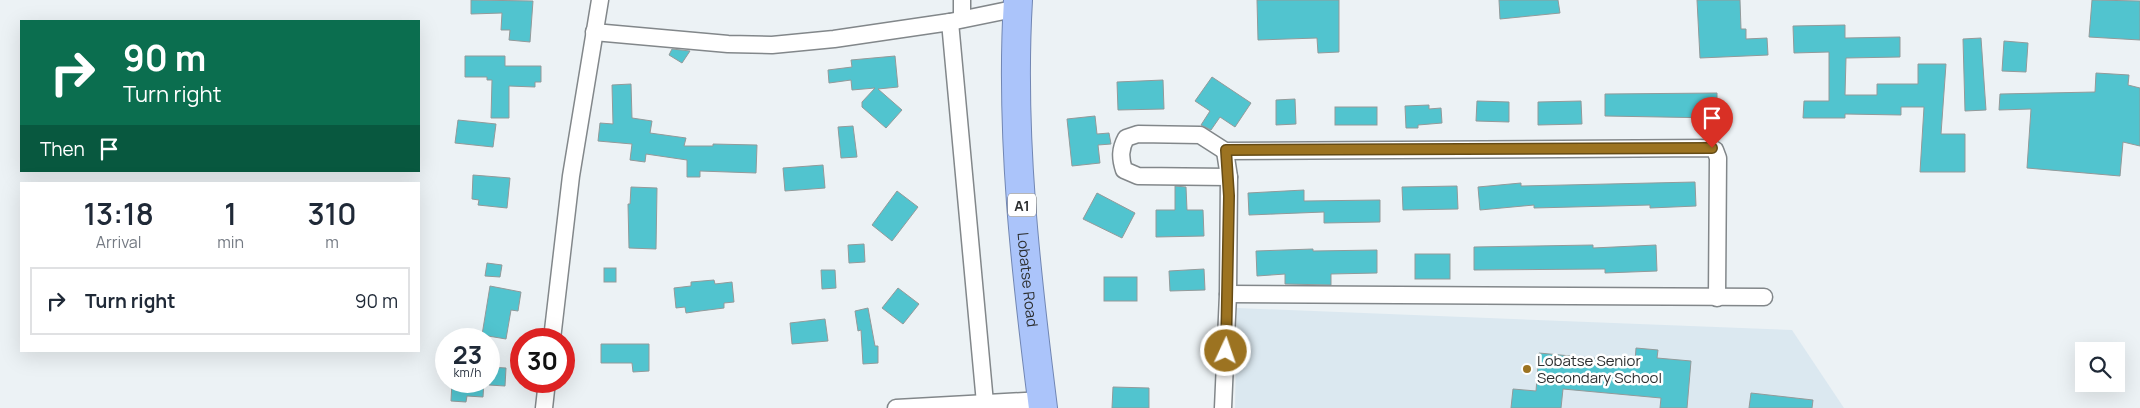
<!DOCTYPE html>
<style>
body{margin:0;font-family:Manrope,sans-serif;background:#f2f2f3;color:#1f2937;height:100vh;display:flex;flex-direction:column;font-size:19px;white-space:nowrap}
*{box-sizing:border-box;margin:0}
p{font-size:16px;color:#747a83}
.icon{flex:none;width:28px;height:28px;fill:none;stroke:currentColor;stroke-width:2;stroke-linecap:round;stroke-linejoin:round}
.map{position:relative;flex:1;overflow:hidden}
.drawer{position:absolute;left:20px;top:182px;width:400px;height:170px;display:flex;flex-direction:column;background:#fff;border-radius:0px;box-shadow:0 5px 20px #0002}
.drawer>*{flex:none}
.banner{position:absolute;left:20px;top:20px;width:400px;height:152px;border-radius:0px;box-shadow:0 5px 20px #0002;background:#0b6e4f;color:#fff;overflow:hidden}
.fabs{position:absolute;left:2075px;top:342px;display:grid;gap:10px}
.fabs a{display:grid;place-items:center;width:50px;height:50px;border-radius:0px;background:#fff;box-shadow:0 5px 20px #0002;font-size:25px}
.speed{position:absolute;left:435px;top:328px;display:flex;gap:10px;font-size:25px;font-weight:700;text-align:center}
.speed>*{display:grid;place-content:center;width:65px;height:65px;border-radius:50%;background:#fff;box-shadow:0 5px 20px #0002;line-height:1}
.speed small{font-size:12px;font-weight:400}
.speed .limit{border:8px solid #d22;background:#fff;color:#111}
.pin{position:absolute;display:grid;place-items:center;width:42px;height:42px;color:#fff;margin:-51px -21px;border-radius:50% 50% 50% 0;rotate:-45deg;box-shadow:0 0 5px #0007}
.pin .icon{rotate:45deg}
.me{position:absolute;width:55px;margin:-28px;rotate:3deg;stroke-linejoin:round;filter:drop-shadow(0 0 4px #0008)}
.turn{display:flex;align-items:center;gap:18px;height:105px;padding:0 20px;font-size:22px}
.turn .icon{width:65px;height:65px;stroke-width:2.5}
.turn b{display:block;font-size:35px;line-height:42px}
.then{display:flex;align-items:center;height:48px;padding:0 20px;background:#0003;gap:10px;font-size:19px}
.eta{display:flex;justify-content:space-evenly;align-items:center;height:85px;text-align:center}
.eta b{font-size:30px;font-weight:600;line-height:35px}
ul{padding:0;list-style:none}
li{display:flex;align-items:center;gap:15px;height:68px;margin:0 10px 8px;padding:0 10px;border:2px solid #e0e1e3;border-radius:0px}
li div{flex:1}
li b{display:block;font-size:19px}
li em{font-style:normal}
.map>svg:first-child{display:block}
</style>
<div class="map">
<svg width="2140" height="408" viewBox="0 0 2140 408">
<rect width="100%" height="100%" fill="#ecf2f5"/>
<path fill="#dbe8f0" d="M1237 308 1792 330 1844 408H1235Z"/>
<g fill="#51c4cf" stroke="#939a9a">
<path d="M471 0 533 1 530 42 509 40 510 30H501L502 13 471 14Z"/>
<path d="M1257 0H1339V52L1318 53 1317 38 1258 40Z"/>
<path d="M1499 0H1558L1560 13 1500 19Z"/>
<path d="M1697 0H1740L1741 29H1746V39L1767 38 1768 55 1700 58Z"/>
<path d="M2092 0 2140 1V40L2089 37Z"/>
<path d="M1845 25V38L1900 37V57L1846 58 1845 95H1877V84H1918V64H1946L1941 134H1965V172H1920L1924 107H1901V115L1845 114V118H1803L1804 101H1829V52L1794 53 1793 26Z"/>
<path d="M1981 38 1986 110 1965 111 1963 39Z"/>
<path d="M2004 41 2028 43 2026 72 2002 71Z"/>
<path d="M672 49 690 51 682 63 669 55Z"/>
<path d="M465 56H505V66H541V82H535V87L509 86V118H491L492 80H487V77H465Z"/>
<path d="M895 56 898 87 878 89 902 110 886 128 862 107V102L875 88 852 90 851 80 829 83 828 70 852 67 851 60Z"/>
<path d="M2096 73 2129 75 2128 85 2140 88V146L2123 142 2120 176 2027 168 2031 109 1999 110 2000 94 2095 92Z"/>
<path d="M1212 77 1251 103 1235 127 1220 117 1211 130 1201 125 1210 111 1195 101Z"/>
<path d="M1163 80 1164 109 1118 110 1117 82Z"/>
<path d="M631 84 632 118 652 121 650 133 686 138 684 146H713V144L757 145 756 173 700 171V177H687V160L646 154 645 162 630 160 632 144 598 141 600 123 613 124 612 85Z"/>
<path d="M1717 93V118L1605 116V94Z"/>
<path d="M1295 99 1296 124 1276 125V100Z"/>
<path d="M1477 101 1509 102V122L1476 121Z"/>
<path d="M1581 101 1582 124 1538 125V102Z"/>
<path d="M1429 105V109L1441 108 1442 123 1418 125V128H1406L1405 106Z"/>
<rect x="1335" y="107" width="42" height="18"/>
<path d="M1095 116 1097 134 1109 133 1111 144 1098 145 1100 163 1072 166 1067 119Z"/>
<path d="M458 120 496 124 493 147 455 143Z"/>
<path d="M853 126 857 157 841 158 838 127Z"/>
<path d="M823 165 825 188 785 191 783 168Z"/>
<path d="M473 175 510 178 507 208 478 205 479 200 472 199Z"/>
<path d="M1695 182 1696 206 1650 208V205L1534 208V205L1480 210 1478 187 1521 183V186Z"/>
<path d="M1175 186 1186 187 1187 210H1203L1204 236 1156 237V210H1175Z"/>
<path d="M1457 186 1458 209 1403 210 1402 187Z"/>
<path d="M631 187 657 188 656 249 629 248 628 204H630Z"/>
<path d="M1304 190V201L1380 200V222L1324 223V212L1249 215 1248 193Z"/>
<path d="M897 191 918 207 892 241 872 225Z"/>
<path d="M1097 193 1135 213 1122 238 1083 219Z"/>
<path d="M864 244 865 262 849 263 848 245Z"/>
<path d="M1593 245V248L1656 245 1657 271 1605 273V269L1474 270V247Z"/>
<path d="M1313 249V251L1377 250V273L1331 274V285L1285 284V274L1257 276 1256 251Z"/>
<rect x="1415" y="254" width="35" height="25"/>
<path d="M487 263 502 265 500 277 485 276Z"/>
<rect x="604" y="268" width="12" height="14"/>
<path d="M1204 269 1205 290 1170 291 1169 271Z"/>
<path d="M821 270H835L836 288 822 289Z"/>
<rect x="1104" y="277" width="33" height="24"/>
<path d="M714 280 715 284 732 282 734 302 724 303V308L700 311 686 313 685 307 676 308 674 288 691 286V282Z"/>
<path d="M490 286 521 292 518 311 511 310 506 339 482 335Z"/>
<path d="M898 288 919 304 903 324 882 308Z"/>
<path d="M868 308 875 346H878V363L863 364 861 330 858 331 855 311Z"/>
<path d="M825 319 828 341 792 344 790 323Z"/>
<path d="M601 344H649V371L633 372 632 363H601Z"/>
<path d="M1636 348 1658 350 1657 358 1691 361 1687 408H1660L1661 398 1563 389 1561 408H1511L1513 389 1536 391 1539 353 1635 362Z"/>
<path d="M489 367 506 368 505 386 489 385Z"/>
<path d="M452 381H484L483 397 467 396 466 402 451 401Z"/>
<path d="M1113 387 1149 388V408H1112Z"/>
<path d="M1751 393 1813 400 1812 408H1749Z"/>
</g>
<g fill="none" stroke-linecap="round" stroke-linejoin="round">
<defs>
<g id="minor">
<path d="M962 19V0"/>
<path d="M950 22 985 403"/>
<path d="M594 32 728 44 772 45 834 39 950 22 1018 8"/>
<path d="M1229 177 1138 176 1124 170C1120 158 1120 149 1126 138L1138 134 1200 135 1225 151 1711 148 1715 150 1718 158 1717 298"/>
<path d="M1228 294 1764 297"/>
<path d="M552 339 571 176 600 0"/>
<path d="M544 408 547 381"/>
<path d="M896 408 1042 400"/>
<path d="M1223 408 1228 294 1229 177 1225 151"/>
</g>
<g id="trunk">
<path id="s1" d="M1018 0C1010 136 1026 273 1043 408"/>
</g>
</defs>
<use href="#minor" stroke="#82878a" stroke-width="19"/>
<use href="#trunk" stroke="#7186b3" stroke-width="30"/>
<use href="#minor" stroke="#fff" stroke-width="16"/>
<use href="#trunk" stroke="#abc4fa" stroke-width="28"/>
</g>
<g fill="none" stroke-linecap="round" stroke-linejoin="round">
<defs>
<path id="route" d="M1226 351 1229 196 1226 150 1712 148"/>
</defs>
<use href="#route" stroke="#654b15" stroke-width="12"/>
<use href="#route" stroke="#9c7321" stroke-width="9"/>
</g>
<circle fill="#9c7321" stroke="#fff" stroke-width="2" cx="1527" cy="369" r="5"/>
<g text-anchor="middle" dominant-baseline="central" stroke-width="5" stroke-linejoin="round" paint-order="stroke">
<rect fill="#fff" stroke="#6c6d6e" stroke-width="1" x="1008" y="193.5" width="28" height="23" rx="4"/>
<g font-size="14" font-weight="bold" fill="#2d2f30">
<text x="1022" y="205">A1</text>
</g>
<g font-size="15" fill="#2d2f30" stroke="#fff">
<text stroke="none"><textPath href="#s1" startOffset="280">Lobatse Road</textPath></text>
</g>
<g font-size="15" fill="#2d2f30" stroke="#fff" text-anchor="start">
<text x="1537" y="360">Lobatse Senior<tspan x="1537" dy="17">Secondary School</tspan></text>
</g>
</g>
</svg>
<div class="fabs">
<a><svg class="icon" aria-label="search" viewBox="0 0 24 24"><circle cx="10" cy="10" r="6"/><path d="M15 15l6 6"/></svg></a>
</div>
<div class="speed"><div>23<small>km/h</small></div><div class="limit">30</div></div>
<div class="pin" style="left:1712px;top:148px;background:#d93025"><svg class="icon" aria-label="arrive" viewBox="0 0 24 24"><path d="M6 21V4h12l-3 4 3 4H6"/></svg></div>
<svg class="me" style="left:1226px;top:351px" viewBox="-20 -20 40 40"><circle r="17" fill="#9c7321" stroke="#fff" stroke-width="3"/><path d="M0-11L8 9 0 5-8 9z" fill="#fff"/></svg>
<div class="banner">
<div class="turn"><svg class="icon" aria-label="right" viewBox="0 0 24 24"><path d="M7 20v-9h11M14 6l5 5-5 5"/></svg><div><b>90 m</b>Turn right</div></div>
<div class="then">Then<svg class="icon" aria-label="arrive" viewBox="0 0 24 24"><path d="M6 21V4h12l-3 4 3 4H6"/></svg></div>
</div>
<section class="drawer">
<div class="eta">
<div><b>13:18</b><p>Arrival</p></div>
<div><b>1</b><p>min</p></div>
<div><b>310</b><p>m</p></div>
</div>
<ul>
<li><svg class="icon" aria-label="right" viewBox="0 0 24 24"><path d="M7 20v-9h11M14 6l5 5-5 5"/></svg><div><b>Turn right</b></div><em>90 m</em></li>
</ul>
</section>
</div>
